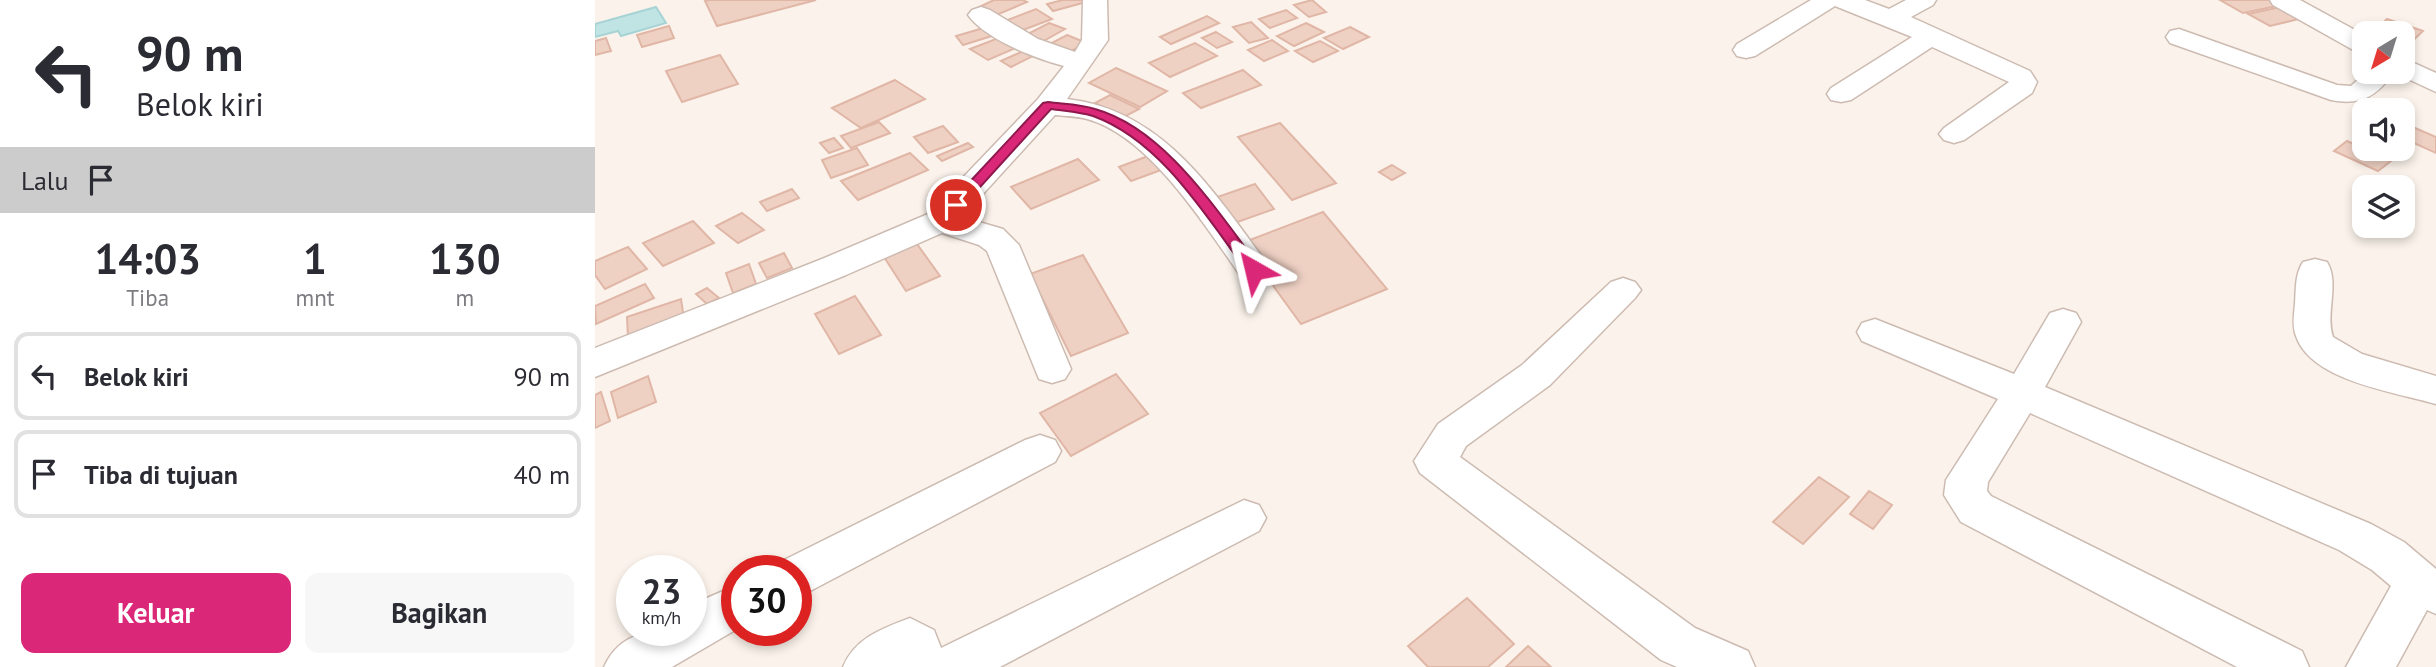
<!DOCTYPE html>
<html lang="id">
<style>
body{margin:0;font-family:"PT Sans",sans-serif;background:#f7f7f7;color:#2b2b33;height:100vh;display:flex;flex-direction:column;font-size:26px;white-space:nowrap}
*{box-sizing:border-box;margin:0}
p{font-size:23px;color:#7c7c81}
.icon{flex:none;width:38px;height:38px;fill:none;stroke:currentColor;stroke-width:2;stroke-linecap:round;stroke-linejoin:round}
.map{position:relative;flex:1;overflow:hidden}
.drawer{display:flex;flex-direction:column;background:#fff;width:595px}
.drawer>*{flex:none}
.top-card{background:#fff;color:#2b2b33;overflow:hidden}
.needle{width:46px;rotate:218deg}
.fabs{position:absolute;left:1757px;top:21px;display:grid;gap:14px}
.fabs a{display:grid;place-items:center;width:63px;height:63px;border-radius:14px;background:#fff;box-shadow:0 4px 10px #0003;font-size:35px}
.speed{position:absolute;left:21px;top:555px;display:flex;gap:14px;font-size:35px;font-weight:700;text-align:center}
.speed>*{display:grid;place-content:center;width:91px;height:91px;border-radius:50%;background:#fff;box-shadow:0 4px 10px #0003;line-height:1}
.speed small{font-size:18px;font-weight:400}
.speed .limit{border:10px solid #d22;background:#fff;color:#111}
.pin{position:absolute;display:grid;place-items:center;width:60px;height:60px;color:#fff;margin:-30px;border:4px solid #fff;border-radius:50%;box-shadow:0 2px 7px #0007}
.me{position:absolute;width:77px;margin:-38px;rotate:323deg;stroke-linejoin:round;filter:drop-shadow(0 0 5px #0008)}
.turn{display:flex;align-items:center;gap:24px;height:147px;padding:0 21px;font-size:32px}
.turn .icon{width:91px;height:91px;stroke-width:2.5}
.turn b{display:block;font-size:49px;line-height:60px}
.then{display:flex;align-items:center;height:66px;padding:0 21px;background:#0003;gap:14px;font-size:26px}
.eta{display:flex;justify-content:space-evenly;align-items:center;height:119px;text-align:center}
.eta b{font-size:42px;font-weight:700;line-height:49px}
.button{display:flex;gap:14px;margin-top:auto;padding:14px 21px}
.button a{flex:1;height:80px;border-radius:14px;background:#db2777;color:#fff;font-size:28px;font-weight:700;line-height:80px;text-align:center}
.button a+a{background:#f7f7f7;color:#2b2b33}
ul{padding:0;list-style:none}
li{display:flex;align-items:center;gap:21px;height:88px;margin:0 14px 10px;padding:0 7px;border:4px solid #e1e1e2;border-radius:14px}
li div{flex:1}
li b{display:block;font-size:26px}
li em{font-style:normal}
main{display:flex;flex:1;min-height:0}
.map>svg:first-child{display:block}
</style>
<main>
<section class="drawer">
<div class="top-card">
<div class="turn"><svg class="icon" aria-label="left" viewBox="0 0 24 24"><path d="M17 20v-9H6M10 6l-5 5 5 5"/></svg><div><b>90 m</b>Belok kiri</div></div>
<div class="then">Lalu<svg class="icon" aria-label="arrive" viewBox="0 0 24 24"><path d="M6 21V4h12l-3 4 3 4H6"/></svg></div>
</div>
<div class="eta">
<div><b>14:03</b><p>Tiba</p></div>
<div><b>1</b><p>mnt</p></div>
<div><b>130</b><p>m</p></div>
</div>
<ul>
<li><svg class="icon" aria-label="left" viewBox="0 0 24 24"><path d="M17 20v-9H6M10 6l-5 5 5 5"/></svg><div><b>Belok kiri</b></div><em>90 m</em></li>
<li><svg class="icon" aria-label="arrive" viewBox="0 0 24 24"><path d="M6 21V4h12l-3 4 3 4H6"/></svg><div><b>Tiba di tujuan</b></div><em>40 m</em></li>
</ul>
<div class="button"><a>Keluar</a><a>Bagikan</a></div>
</section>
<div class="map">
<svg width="1841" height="667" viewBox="0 0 1841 667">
<rect width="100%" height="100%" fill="#fbf3eb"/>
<path fill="#c0e3e4" stroke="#a7d3d5" stroke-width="2" d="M61 7 71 23 26 36 23 31 0 37V24Z"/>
<g fill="#efd1c4" stroke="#e0b6a6" stroke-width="2">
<path d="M115 0H221L122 26 110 1Z"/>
<path d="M399 0H428L432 2 399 16 382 8Z"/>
<path d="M468 0H495V1L458 11 452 4Z"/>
<path d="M717 0 731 12 714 17 699 5Z"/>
<path d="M1625 0H1678L1687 5 1648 13Z"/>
<path d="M1686 7 1708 18 1675 26 1653 14Z"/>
<path d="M441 9 457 19 420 33 405 23Z"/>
<path d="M691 10 702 18 675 28 664 19Z"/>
<path d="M612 16 624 23 576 44 565 37Z"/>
<path d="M1792 19 1828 31 1810 48 1808 47V33H1778Z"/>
<path d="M656 22 673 38 654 43 638 27Z"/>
<path d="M454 23 470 29 445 43 429 36Z"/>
<path d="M711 23 729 32 699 46 682 36Z"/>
<path d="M74 26 79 38 47 47 42 35Z"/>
<path d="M392 27 400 35 368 45 361 36Z"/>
<path d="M755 27 774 37 748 49 729 38Z"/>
<path d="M621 32 637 42 622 48 607 38Z"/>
<path d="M472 35 492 43 470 54 451 46Z"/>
<path d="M406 37 423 47 393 60 375 49Z"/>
<path d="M11 38 16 51 0 55V41Z"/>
<path d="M677 40 693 51 669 61 653 50Z"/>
<path d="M725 41 743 51 718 62 700 51Z"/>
<path d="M600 43 622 56 575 77 554 63Z"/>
<path d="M433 49 442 54 416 67 406 61Z"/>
<path d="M125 55 143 84 87 102 71 71Z"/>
<path d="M521 68 572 91 545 107 494 83Z"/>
<path d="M648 70 666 85 606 108 588 93Z"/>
<path d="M300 80 330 99 266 128 237 108Z"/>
<path d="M515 95 544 109 529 117 500 103Z"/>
<path d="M284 122 295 133 256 148 246 136Z"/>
<path d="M685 123 741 183 697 200 643 137Z"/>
<path d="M348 126 363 142 333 153 319 137Z"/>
<path d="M1820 128 1841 137V153L1808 138V135Z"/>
<path d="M239 138 248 148 234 153 225 143Z"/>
<path d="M1752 141 1796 161 1783 171 1739 151Z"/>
<path d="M373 143 378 147 347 161 342 156Z"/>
<path d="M262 148 273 165 236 178 227 160Z"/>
<path d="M315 153 333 170 263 200 246 181Z"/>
<path d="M553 156 566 170 536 181 524 167Z"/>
<path d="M483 159 504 180 436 209 416 187Z"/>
<path d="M797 165 810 173 797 180 784 172Z"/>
<path d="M660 184 679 209 631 226 614 200Z"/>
<path d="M197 189 204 198 172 211 165 202Z"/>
<path d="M728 212 792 289 706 324 647 243Z"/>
<path d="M147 213 169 230 143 243 121 226Z"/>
<path d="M98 221 119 243 68 266 48 243Z"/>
<path d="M322 244 345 276 311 291 289 257Z"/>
<path d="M33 247 52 269 10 289 0 275V261Z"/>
<path d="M189 253 197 268 172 278 164 263Z"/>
<path d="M488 255 533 333 476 356 435 274Z"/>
<path d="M154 264 161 284 138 293 131 273Z"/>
<path d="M50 284 59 298 1 324 0 306Z"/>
<path d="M112 288 124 298 112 304 101 294Z"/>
<path d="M260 296 286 335 244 354 220 314Z"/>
<path d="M86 299 89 319 33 337 32 317Z"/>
<path d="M521 374 553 414 476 456 445 413Z"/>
<path d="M53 376 61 402 23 418 16 392Z"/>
<path d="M6 392 15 421 0 428V395Z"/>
<path d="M1224 477 1254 497 1208 544 1178 522Z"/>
<path d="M1274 491 1297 505 1278 529 1255 514Z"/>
<path d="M872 598 919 644 893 667H833L813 646Z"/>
<path d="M933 646 956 667H911Z"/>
</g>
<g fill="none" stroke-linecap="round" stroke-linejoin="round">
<defs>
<g id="minor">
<path d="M488 0H512L513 40 472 99C568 110 618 191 671 262L676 270 671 278 659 281 647 278C611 227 555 136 492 119 482 116 470 116 460 115L367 217 408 229 424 245 476 369 470 379 457 383 444 379 392 251 384 245 347 233 251 275 0 377V348L227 259 333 214 443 99 469 66C441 59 390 39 373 15L377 10 386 7 395 10 443 39 480 52 487 40Z"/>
<path d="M1216 0H1270L1294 9 1311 0H1341L1338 5 1316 17 1435 71 1442 82 1437 93 1369 140 1359 143 1349 140 1344 134 1349 128 1414 82 1337 47 1256 100 1246 102 1236 100 1232 94 1236 88 1317 37 1240 6 1160 56 1151 58 1142 56 1138 50 1142 44Z"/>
<path d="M1675 0H1705L1769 35V53L1760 51 1678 5Z"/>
<path d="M1584 29 1742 85 1756 86 1771 72H1799C1782 96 1766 106 1736 100L1575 43 1571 37 1575 31Z"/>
<path d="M1808 58 1841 73V92L1798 72H1808Z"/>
<path d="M1720 259 1732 262C1745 283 1730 313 1738 337L1767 354 1841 376V404C1800 392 1716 381 1701 336 1697 326 1699 313 1700 304 1701 289 1700 274 1708 262Z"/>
<path d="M1028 278 1040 282 1046 290 1040 298 955 385 871 446 865 457 1100 628 1153 651 1160 667H1082L1066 660 825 473 819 461 843 424 927 365 1016 282Z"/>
<path d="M1468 309 1481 313 1486 322 1450 387 1776 524 1809 542 1841 569V614L1832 610 1801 667H1751L1796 586 1777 570 1744 550 1435 413 1393 482 1392 491 1396 496 1707 651 1714 667H1642L1366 522 1349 495 1351 480 1403 399 1267 341 1262 332 1267 323 1280 319 1419 374 1455 313Z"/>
<path d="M445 435 460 440 466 451 460 462 217 590 201 596V570H181L185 562 430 440Z"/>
<path d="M649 500 664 505 671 518 664 531 405 667H248C260 638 286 629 315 618L339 630 346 648Z"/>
<path d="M142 585V629L77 667H9C26 629 60 630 96 630V605Z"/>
</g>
</defs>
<use href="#minor" stroke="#cdbbb1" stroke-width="3"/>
<use href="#minor" fill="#fff" fill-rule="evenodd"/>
</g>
<path fill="#db2777" stroke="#8e194d" stroke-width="2" d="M453 102C468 104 485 104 500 109 571 129 622 212 665 267L667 270 665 274H654C612 218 567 141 498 116 485 112 469 111 456 109L366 208H356V202L448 103Z"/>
</svg>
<div class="fabs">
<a><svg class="needle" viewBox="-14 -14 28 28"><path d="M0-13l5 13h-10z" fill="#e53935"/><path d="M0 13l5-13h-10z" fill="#7c7c81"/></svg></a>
<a><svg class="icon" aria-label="sound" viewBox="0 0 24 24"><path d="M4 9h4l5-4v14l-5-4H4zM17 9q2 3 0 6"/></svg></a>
<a><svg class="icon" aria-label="layers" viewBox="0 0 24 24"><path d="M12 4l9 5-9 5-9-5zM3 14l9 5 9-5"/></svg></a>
</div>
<div class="speed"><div>23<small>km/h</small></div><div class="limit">30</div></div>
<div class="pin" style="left:361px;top:205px;background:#d93025"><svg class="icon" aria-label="arrive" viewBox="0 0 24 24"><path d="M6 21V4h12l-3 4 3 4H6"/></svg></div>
<svg class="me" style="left:659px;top:270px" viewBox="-20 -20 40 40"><path d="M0-17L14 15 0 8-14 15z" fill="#db2777" stroke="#fff" stroke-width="4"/></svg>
</div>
</main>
